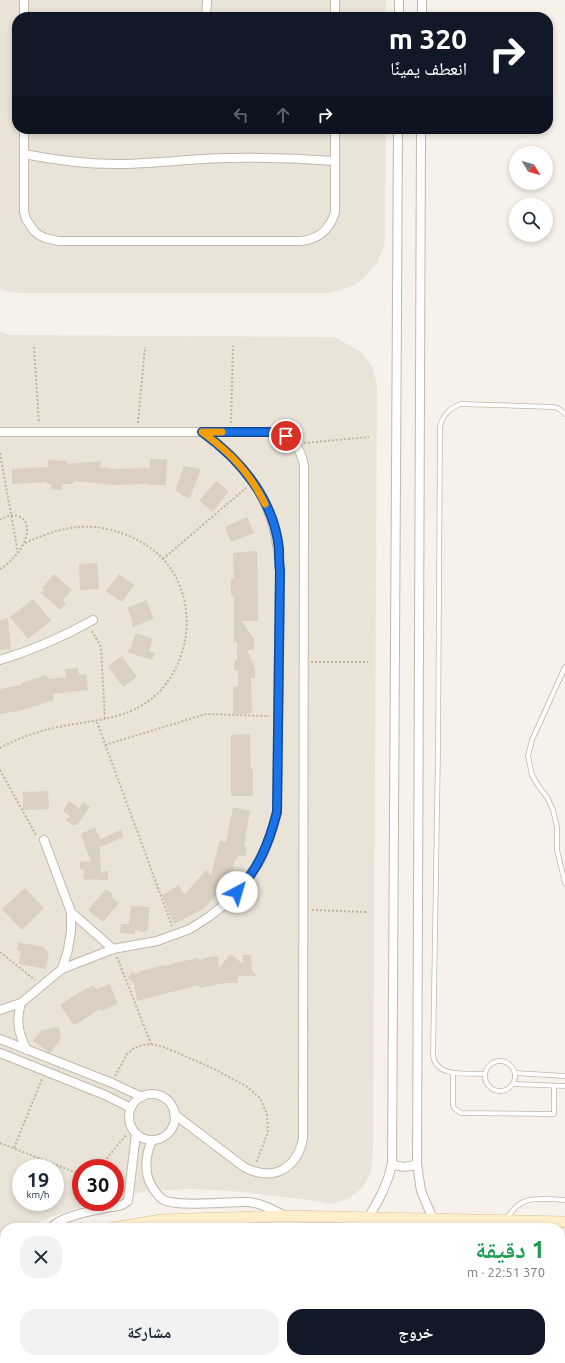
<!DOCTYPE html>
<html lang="ar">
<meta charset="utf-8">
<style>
body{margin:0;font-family:Ubuntu,"Noto Naskh Arabic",sans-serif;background:#f2f2f3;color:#1f2937;direction:rtl;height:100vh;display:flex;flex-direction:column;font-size:15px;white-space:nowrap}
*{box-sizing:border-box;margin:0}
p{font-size:13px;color:#747a83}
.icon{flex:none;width:22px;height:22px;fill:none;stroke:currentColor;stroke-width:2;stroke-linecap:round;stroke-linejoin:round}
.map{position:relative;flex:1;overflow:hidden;direction:ltr}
.side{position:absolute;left:0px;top:1223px;width:565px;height:140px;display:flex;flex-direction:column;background:#fff;border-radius:16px 16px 0 0;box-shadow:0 2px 6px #0003;direction:rtl}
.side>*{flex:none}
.banner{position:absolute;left:12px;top:12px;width:541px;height:122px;border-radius:16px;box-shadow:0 2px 6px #0003;direction:rtl;background:#111827;color:#fff;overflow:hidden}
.needle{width:26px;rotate:127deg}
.tools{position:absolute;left:509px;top:146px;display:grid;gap:8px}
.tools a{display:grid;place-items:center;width:44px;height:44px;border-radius:50%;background:#fff;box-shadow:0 2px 6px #0003;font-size:20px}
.speed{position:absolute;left:12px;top:1159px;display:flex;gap:8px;font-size:20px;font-weight:700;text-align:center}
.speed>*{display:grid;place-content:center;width:52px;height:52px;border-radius:50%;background:#fff;box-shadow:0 2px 6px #0003;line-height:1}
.speed small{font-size:10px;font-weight:400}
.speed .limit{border:6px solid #d22;background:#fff;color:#111}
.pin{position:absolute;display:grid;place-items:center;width:34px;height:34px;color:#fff;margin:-17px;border:2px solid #fff;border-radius:50%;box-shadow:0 1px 4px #0007}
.me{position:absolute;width:44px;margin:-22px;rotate:39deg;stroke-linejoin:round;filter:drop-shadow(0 0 3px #0008)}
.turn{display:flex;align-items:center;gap:14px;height:84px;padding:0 20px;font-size:18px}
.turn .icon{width:52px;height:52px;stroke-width:2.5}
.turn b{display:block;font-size:28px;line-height:34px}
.lanes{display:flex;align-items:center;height:38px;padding:0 20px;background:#0003;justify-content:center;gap:20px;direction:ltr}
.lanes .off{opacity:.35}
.round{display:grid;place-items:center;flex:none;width:42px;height:42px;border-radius:16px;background:#f2f2f3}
.headline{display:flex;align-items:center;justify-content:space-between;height:68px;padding:0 20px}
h1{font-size:24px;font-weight:700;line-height:30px;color:#1e9e55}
.primary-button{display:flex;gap:8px;margin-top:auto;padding:8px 20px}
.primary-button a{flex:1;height:46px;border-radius:16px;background:#111827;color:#fff;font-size:16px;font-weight:700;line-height:46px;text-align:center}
.primary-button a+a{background:#f2f2f3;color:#1f2937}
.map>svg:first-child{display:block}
</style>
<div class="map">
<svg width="565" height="1363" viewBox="0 0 565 1363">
<rect width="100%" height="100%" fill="#f6f1ea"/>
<g fill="#eae3d8" fill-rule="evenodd">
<path d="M0 0H386V17H17V129H386L385 238 384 247 376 264 364 278 356 284 348 288 329 293H18L10 292 0 288Z"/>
<path d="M0 332 11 335 335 337 361 352 372 366 377 385 373 1154 371 1172 362 1188 348 1199 331 1204 310 1200 231 1191 193 1189 149 1191 115 1197V1168H81V1202H97L70 1210 24 1228H5V1237L0 1240ZM21 1168H55V1202H21Z"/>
</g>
<g fill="#dbcfc2">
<path d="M150 459H167L166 485H149V484L114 485 74 481 73 484H62V490L51 489V484H47V482L12 484V469L48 467V460L67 461V464L101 461 100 467 114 469 150 468Z"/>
<path d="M184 466 201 469 190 498 181 495 182 494 175 491Z"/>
<path d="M216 481 229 491 213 512 199 501Z"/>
<path d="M247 517 254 533 231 542 225 527Z"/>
<path d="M257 551 258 621H242L254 639V650H247L255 668V678H251L252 713 233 714V687L238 686V670H234L235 660H237V642H234V596H231V579H234L233 553Z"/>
<path d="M97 563 99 589 80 590 79 564Z"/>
<path d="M54 574 72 590 63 600 66 603 60 610 41 593 44 590 42 588Z"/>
<path d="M119 574 134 585 122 602 106 591Z"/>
<path d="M33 599 51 621 28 639 10 617Z"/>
<path d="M146 600 154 619 132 627V620L127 608Z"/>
<path d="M8 618 11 649 0 650V620Z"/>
<path d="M136 633 153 639 149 651 155 653 152 660 127 652 131 647Z"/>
<path d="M122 656 137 677 123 687 108 666Z"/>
<path d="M78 668 79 675 86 674 88 690 53 694 54 700 20 711 0 714V689L22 685 21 683 46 675 48 679 66 677 65 669Z"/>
<path d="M250 734 251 769H253V796H231V735Z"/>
<path d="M48 791 49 809 23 810V792Z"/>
<path d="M69 801 79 808 83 802 90 807 77 825H73L66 820 70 816 63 811Z"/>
<path d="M233 807 250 811 244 846 247 847 245 857 239 855 234 862 233 869 221 884 224 887 203 909 174 924 162 895 179 885 184 895 206 870 211 875 220 840 226 842Z"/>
<path d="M95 827 100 839 121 830 124 837 100 847 101 872 108 871V880H102V882L101 880H98V879L85 880 83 877 84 869H80L79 862 91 861 86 849 81 834Z"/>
<path d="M25 888 44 908 22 930 2 909Z"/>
<path d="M106 889 113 894 111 897 119 903 103 922 88 910Z"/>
<path d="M131 906 150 907 148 923 149 927 146 931 144 932 135 930V934L120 933 121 924H129Z"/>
<path d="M18 942 43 947 49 953 46 969 19 964 21 951 17 950Z"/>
<path d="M230 954 243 964V955H251L252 971 258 976H238V983H225L199 988V985L137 1001 134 983 128 978 132 971 136 974 140 971 166 965 168 966 171 964 197 958 200 961 204 958 218 956 219 968Z"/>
<path d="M110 984 118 1004 101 1011 100 1009 76 1024H73L60 1005 80 992 94 985 96 989Z"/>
<path d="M59 1027 61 1039 50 1053 33 1041 42 1030Z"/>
</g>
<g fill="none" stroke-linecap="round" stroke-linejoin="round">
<defs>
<g id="lane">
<path d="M565 667 532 740 528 756 532 775 539 787 547 797 553 810 557 827V850L565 883"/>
<circle cx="500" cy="1076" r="15"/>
<path d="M453 1073V1106L455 1109 461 1113 554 1114V1086"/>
<path d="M515 1073 565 1076"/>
<path d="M485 1074C467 1073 437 1078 433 1056L438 752 440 427C443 415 449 408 461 404L553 407 558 408 565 414"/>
<path d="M513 1084 565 1086"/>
<path d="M506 1220C521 1193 539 1199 565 1200"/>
</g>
<g id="street">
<path d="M24 0V17"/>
<path d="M206 17 207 0"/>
<path d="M335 17V0"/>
<path d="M399 17V0"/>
<path d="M422 17V0"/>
<path d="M24 129V212L26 219 34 231 39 235 45 238 58 241H301C319 239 330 230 335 212V129"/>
<path d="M421 129 417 1164 421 1191 433 1219"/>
<path d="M24 154C54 160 84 164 115 164 152 164 188 159 225 158 262 157 298 158 335 161"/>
<path d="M0 432H275C293 439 300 446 304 465L303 1139C296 1170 272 1182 244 1167L174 1114"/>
<path d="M0 660C33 650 63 637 93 620"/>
<path d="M44 840 71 912V931L68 950 62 969"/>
<path d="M71 912 113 949"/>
<path d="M21 1003C16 1020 18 1034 27 1050"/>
<path d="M0 1010 21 1003 62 969 113 949 157 941 190 929 210 916 229 901 245 883 260 861 270 837 277 812 280 571C277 508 253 468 202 432"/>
<path d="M0 1039 112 1083 142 1097"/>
<path d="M0 1053 105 1095 131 1108"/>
<circle cx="152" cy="1117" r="23"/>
<path d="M152 1140C146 1154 144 1167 149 1181 152 1187 157 1195 162 1199 174 1208 230 1201 248 1202 261 1203 274 1210 285 1216"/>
<path d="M392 1164C401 1168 408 1168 417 1164"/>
<path d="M368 1218C379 1200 387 1186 392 1164L398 129"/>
<path d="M51 1228C62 1214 104 1209 122 1205L128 1201 136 1134"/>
<path d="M560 1313H565"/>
<path d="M0 1324 5 1322"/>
<path d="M458 1363 459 1358"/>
<path d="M552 1363V1358"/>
</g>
<g id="secondary">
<path d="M113 1228 161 1220 286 1216 565 1222"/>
<path d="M560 1243H565"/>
<path d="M0 1272 5 1269"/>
<path d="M0 1295 5 1292"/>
</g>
</defs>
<use href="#lane" stroke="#c2b8ac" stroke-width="5.5"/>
<use href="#street" stroke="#c2b8ac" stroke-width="10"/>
<use href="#secondary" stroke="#d8c298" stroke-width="12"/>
<g stroke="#c5b39c" stroke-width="2" stroke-dasharray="2 2" stroke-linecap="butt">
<path d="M34 347 39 423"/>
<path d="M138 423 145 347"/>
<path d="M231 423 233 346"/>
<path d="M304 443 369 437"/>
<path d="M0 453 18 553"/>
<path d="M0 520C11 512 28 514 27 531 26 546 12 562 0 569"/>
<path d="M163 559 246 488"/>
<path d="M92 631 101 647 105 719"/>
<path d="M311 662H368"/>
<path d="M97 722 172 926"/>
<path d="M105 745 206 714 269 716"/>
<path d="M0 748C17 739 35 732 54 728 92 719 130 722 160 691 193 655 197 596 163 559 146 541 120 530 96 527 69 525 47 533 23 544"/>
<path d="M0 770 36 835"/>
<path d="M312 910 367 912"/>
<path d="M0 952 35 980"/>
<path d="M117 957 151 1044"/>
<path d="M115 1076 127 1054 134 1048 143 1045 151 1044 164 1047 210 1067 246 1086 260 1098 267 1114 268 1132 256 1163"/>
<path d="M0 1143 77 1173 81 1174"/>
<path d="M14 1148 42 1079"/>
<path d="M99 1168 126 1135"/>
</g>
<use href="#lane" stroke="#fff" stroke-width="4"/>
<use href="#street" stroke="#fff" stroke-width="8"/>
<use href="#secondary" stroke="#ffeecb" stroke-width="11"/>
</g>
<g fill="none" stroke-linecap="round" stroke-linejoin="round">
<defs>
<path id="route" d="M237 892C259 868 269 843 277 812L280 571C279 564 279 556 279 549 274 500 241 460 202 432H275L286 436"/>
</defs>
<use href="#route" stroke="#114b97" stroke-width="10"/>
<use href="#route" stroke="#1a73e8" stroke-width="7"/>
<path stroke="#f59e0b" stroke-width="7" d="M222 432H202C231 453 250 473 265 504"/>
</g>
</svg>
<div class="tools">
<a><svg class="needle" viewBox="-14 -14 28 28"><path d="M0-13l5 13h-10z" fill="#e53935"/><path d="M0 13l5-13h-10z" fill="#747a83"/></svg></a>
<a><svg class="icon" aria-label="search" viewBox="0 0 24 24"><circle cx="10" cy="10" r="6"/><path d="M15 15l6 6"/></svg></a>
</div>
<div class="speed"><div>19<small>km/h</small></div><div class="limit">30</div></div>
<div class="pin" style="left:286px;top:436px;background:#d93025"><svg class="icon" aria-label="arrive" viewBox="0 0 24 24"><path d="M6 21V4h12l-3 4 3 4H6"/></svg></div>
<svg class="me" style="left:237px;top:892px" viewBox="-20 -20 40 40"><circle r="19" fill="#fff"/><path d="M0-13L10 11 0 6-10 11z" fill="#1a73e8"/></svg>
<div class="banner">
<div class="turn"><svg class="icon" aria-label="right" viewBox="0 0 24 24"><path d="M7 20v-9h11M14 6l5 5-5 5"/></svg><div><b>320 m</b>انعطف يمينًا</div></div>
<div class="lanes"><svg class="icon off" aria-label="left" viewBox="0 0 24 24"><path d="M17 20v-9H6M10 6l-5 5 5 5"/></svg><svg class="icon off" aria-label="ahead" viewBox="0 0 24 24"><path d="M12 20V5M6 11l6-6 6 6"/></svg><svg class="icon" aria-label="right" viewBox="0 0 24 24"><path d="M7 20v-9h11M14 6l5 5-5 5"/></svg></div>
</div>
<section class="side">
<div class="headline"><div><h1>1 دقيقة</h1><p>370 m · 22:51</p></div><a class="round"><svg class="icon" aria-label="close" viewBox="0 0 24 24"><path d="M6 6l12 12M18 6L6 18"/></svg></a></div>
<div class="primary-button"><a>خروج</a><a>مشاركة</a></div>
</section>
</div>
